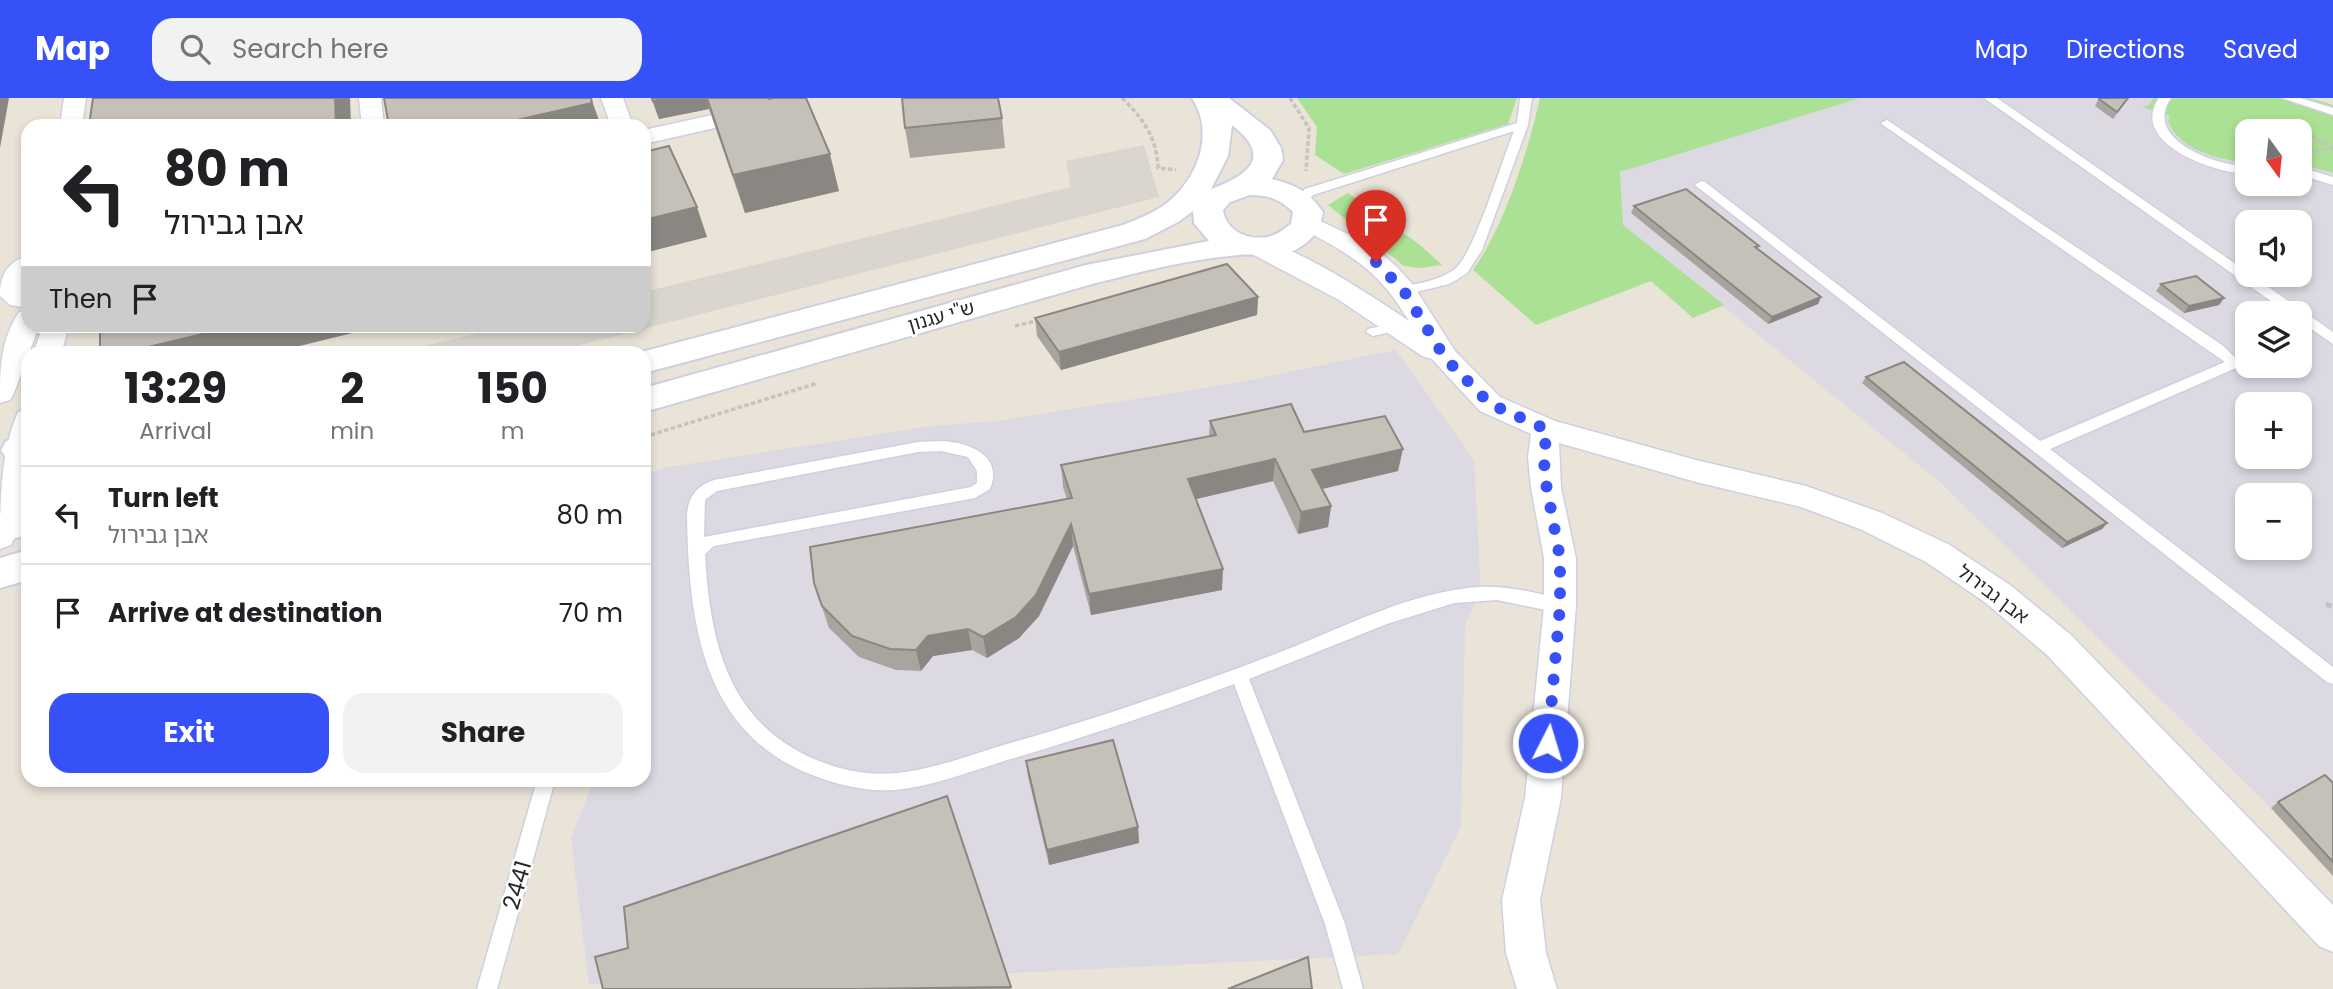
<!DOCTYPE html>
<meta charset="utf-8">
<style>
body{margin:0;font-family:Poppins,"Noto Sans Hebrew",sans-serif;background:#f2f2f2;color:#202124;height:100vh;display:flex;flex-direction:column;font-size:26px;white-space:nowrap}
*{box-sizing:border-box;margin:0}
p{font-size:23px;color:#757577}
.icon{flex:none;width:38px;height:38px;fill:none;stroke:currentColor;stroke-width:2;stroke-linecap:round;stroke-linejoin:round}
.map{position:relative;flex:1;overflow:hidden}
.details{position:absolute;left:21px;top:248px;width:630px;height:441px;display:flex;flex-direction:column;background:#fff;border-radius:21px;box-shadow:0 4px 10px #0003}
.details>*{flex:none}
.guide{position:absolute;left:21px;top:21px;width:630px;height:214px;border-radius:21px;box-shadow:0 4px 10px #0003;background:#fff;color:#202124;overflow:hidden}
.needle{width:46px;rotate:165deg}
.tools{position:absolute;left:2235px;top:21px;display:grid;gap:14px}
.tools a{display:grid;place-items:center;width:77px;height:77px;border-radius:14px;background:#fff;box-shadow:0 4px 10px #0003;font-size:35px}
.pin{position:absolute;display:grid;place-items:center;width:60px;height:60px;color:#fff;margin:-72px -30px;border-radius:50% 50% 50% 0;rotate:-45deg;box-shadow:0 0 7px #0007}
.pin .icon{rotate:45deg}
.me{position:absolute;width:77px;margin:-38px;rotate:5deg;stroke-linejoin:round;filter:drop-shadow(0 0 5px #0008)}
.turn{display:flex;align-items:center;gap:24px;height:147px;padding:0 28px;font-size:32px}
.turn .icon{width:91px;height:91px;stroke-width:2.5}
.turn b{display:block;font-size:49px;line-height:60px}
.then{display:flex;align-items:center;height:66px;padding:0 28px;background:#0003;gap:14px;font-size:26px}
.eta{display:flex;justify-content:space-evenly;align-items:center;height:119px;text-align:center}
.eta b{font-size:42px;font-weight:700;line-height:49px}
.action{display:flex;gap:14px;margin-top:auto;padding:14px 28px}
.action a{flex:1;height:80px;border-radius:21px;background:#3751f8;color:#fff;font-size:28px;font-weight:700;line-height:80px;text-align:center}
.action a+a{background:#f2f2f2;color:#202124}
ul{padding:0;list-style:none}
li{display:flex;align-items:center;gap:21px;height:98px;padding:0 28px;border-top:2px solid #e0e0e0}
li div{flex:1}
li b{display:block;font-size:26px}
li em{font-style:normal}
header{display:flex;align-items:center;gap:42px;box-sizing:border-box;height:98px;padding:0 35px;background:#3751f8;color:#fff}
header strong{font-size:33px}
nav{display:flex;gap:38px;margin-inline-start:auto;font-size:24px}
.search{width:490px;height:63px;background:#f2f2f2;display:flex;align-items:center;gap:18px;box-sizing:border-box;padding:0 24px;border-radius:21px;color:#757577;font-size:26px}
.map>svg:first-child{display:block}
</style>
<header>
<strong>Map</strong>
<div class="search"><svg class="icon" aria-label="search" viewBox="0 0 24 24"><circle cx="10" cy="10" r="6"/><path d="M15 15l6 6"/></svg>Search here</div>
<nav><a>Map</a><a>Directions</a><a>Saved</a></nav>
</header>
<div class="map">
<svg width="2333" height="891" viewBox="0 0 2333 891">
<rect width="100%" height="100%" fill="#eae3d8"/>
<g fill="#dcd9e2" fill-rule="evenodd">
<path d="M1860 0H2153L2149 7 2157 14 2170 18 2187 46 2225 62 2247 65V86H2300V66L2333 75V778L2271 710 1942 386 1623 127 1620 74ZM2247 124H2300V177H2247ZM2247 215H2300V268H2247ZM2247 306H2300V359H2247ZM2247 397H2300V450H2247Z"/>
<path d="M1396 252 1474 362 1481 495 1465 526 1461 728 1398 856 706 890 589 886 571 741 593 683 644 682V378L663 370 932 328 998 323 1235 285Z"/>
</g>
<g fill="#abe194">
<path d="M1297 0H1517L1508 26 1344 76 1315 57 1317 29Z"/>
<path d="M1540 0H1860L1620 74 1623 127 1724 207 1693 220 1651 183 1536 227 1473 172C1505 127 1528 53 1540 0Z"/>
<path d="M2153 0H2310L2333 7V75L2300 66V33H2247V65C2218 61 2180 53 2168 23L2170 18 2142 9 2149 7Z"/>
<path d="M1348 95 1420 147 1442 167 1420 170 1404 168 1328 107Z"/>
</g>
<path fill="#dad6cf" d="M1144 47 1159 99 549 255H395L509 228H644V194L1071 89 1066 63Z"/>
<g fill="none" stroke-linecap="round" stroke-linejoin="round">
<defs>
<g id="service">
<path d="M1520 0H1532L1528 27 1482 152 1467 175 1458 181 1449 186 1404 197 1397 193 1399 190C1418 185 1439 183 1455 171 1474 156 1502 62 1514 33L1313 97 1308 102 1307 109 1303 110 1297 106 1296 101 1305 91 1517 25Z"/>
<path d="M1984 0H1997L2247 174V177H2251L2333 234V246L2300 223V215H2288Z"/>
<path d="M2159 0H2171C2142 41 2216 68 2247 68V76C2214 75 2128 45 2159 0Z"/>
<path d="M2282 0H2300L2333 10V17Z"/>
<path d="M1887 22 2222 247 2239 263 2236 270 2050 351 2333 569V586L2327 584 1695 87 1701 83 1705 84 2040 343 2225 264 1883 27 1881 25Z"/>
<path d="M2300 69 2333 79V87L2300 77Z"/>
<path d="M1399 224 1404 225 1406 228 1404 231 1373 238 1366 234 1368 231Z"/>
<path d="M941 343C968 344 1004 357 990 391L975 400 714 448 705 456C710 543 727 623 814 661 840 672 869 678 897 675 937 671 975 655 1014 644 1105 618 1195 587 1283 553 1345 529 1410 494 1478 489 1505 487 1540 495 1566 503L1568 508 1566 513 1560 515 1497 502 1454 505 1387 526 1249 581 1345 826 1363 891H1343L1325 826 1234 586C1163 613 1091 637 1018 659 978 670 937 688 895 692 866 694 839 687 812 677 701 634 689 522 687 418 688 399 696 388 714 382L918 344ZM941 353 968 359 977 373V385L971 389 704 439 705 402 717 393 918 354Z"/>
<path d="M537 682H555L497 891H477Z"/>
</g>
<g id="minor">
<path d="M64 0H86L82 28H60Z"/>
<path d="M359 0H381L384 28H362Z"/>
<path d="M601 0H623L633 28H611Z"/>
<path d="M775 0H802L781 15 644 46V32L766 5Z"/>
<path d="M1308 117 1373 148 1397 169 1413 187 1455 253 1500 299 1555 323 1696 362 1806 388 1882 415 1948 446 2010 487 2071 537 2333 807V854L2319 848 2047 557 1986 505 1926 464 1860 431 1801 409 1696 384 1559 345 1561 390 1576 460V508L1561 700 1540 802 1546 855 1557 891H1517L1506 855 1502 802 1525 700 1544 508V460L1531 390 1528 359 1531 336 1480 313 1432 261 1422 258 1339 202 1250 155 1246 149 1250 143C1280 136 1381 204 1409 223 1378 171 1351 157 1299 129L1296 124 1299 119Z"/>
<path d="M28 158V179L23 192 28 194V210L10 207 0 198C0 177 7 164 28 158Z"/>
<path d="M28 211V228H39L14 295 10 302 0 305C0 272 0 243 19 214Z"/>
<path d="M43 228H69L61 256H33Z"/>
<path d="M28 311C28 357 34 405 11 447L0 451C0 407 0 354 18 314Z"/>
</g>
<g id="secondary">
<path d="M1192 0H1229L1270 32 1281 50 1283 62 1272 81C1296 87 1309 94 1323 114 1320 132 1313 142 1297 151 1276 162 1258 155 1239 157 1189 161 1140 174 1092 186L644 314V290L1086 167 1209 143 1194 125 1193 113 1178 124 1145 141 644 275V256H634L1123 127C1138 121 1154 115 1167 105 1198 80 1215 35 1192 0ZM1232 27C1273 59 1249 77 1211 91L1228 58ZM1250 97C1268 97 1280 101 1293 114L1291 126C1284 131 1278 136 1271 138 1251 144 1226 134 1223 112L1230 104Z"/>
<path d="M19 339 28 342V378L15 374 1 352 6 343Z"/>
<path d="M28 409V437L0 444V416Z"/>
<path d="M28 452V482L0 490V460Z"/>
</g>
</defs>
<use href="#service" stroke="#ced0e1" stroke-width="3"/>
<use href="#minor" stroke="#ced0e1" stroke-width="3"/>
<use href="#secondary" stroke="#ced0e1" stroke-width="4"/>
<g stroke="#c3c3c3" stroke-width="3.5" stroke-dasharray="4.5 2.5" stroke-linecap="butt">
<path d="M1122 0C1143 20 1157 40 1158 70L1176 72"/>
<path d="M1290 0 1309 30 1306 73"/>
<path d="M2247 37 2241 31 2249 23C2281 21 2306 36 2333 50"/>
<path d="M2309 53 2332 51"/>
<path d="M1015 228 1040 222"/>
<path d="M644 339 818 285"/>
</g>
<path stroke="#c3c3c3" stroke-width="5" stroke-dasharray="6 3.5" stroke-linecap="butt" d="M2326 506 2333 509"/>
<use href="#service" fill="#fff" fill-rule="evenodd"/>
<use href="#minor" fill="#fff" fill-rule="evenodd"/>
<use href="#secondary" fill="#fff" fill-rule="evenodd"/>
</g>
<g fill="#a9a59e">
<path d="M651 0H768L839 93 745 115 709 11 659 21Z"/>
<path d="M2099 0H2129L2113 21 2095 8Z"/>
<path d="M1002 20 1005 50 910 60 905 30Z"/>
<path d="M1634 108 1759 148 1757 151 1821 199 1818 206 1768 226 1631 115Z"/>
<path d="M2161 186 2224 200 2219 207 2184 215 2156 193Z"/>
<path d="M1258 199 1257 217 1061 272 1037 238 1035 220Z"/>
<path d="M1866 279 2107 425 2102 431 2062 450 1862 285Z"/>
<path d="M1210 323 1304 334 1398 373 1322 391 1331 408 1328 429 1298 436 1273 383 1196 401 1222 492 1091 517 1073 448 1039 518 1019 540 987 560 972 552 933 558 921 573 896 572 859 559 829 530 814 485 1067 401 1063 389 1061 367 1209 338Z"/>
<path d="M1026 663 1138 729 1139 745 1049 767 1028 679Z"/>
<path d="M2333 685V778L2271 710 2278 704Z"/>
<path d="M947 698 1011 891H603Z"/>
</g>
<g fill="#8a8681">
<path d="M0 0H9L0 50Z"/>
<path d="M335 0H350L351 28H336Z"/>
<path d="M591 0 601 28H490Z"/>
<path d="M668 0H706L709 11 659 21 653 3Z"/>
<path d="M830 56 839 93 745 115 733 77Z"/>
<path d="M697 109 707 139 644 155V122Z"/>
<path d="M1258 199 1257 217 1061 272 1059 254Z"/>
<path d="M1821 199 1818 206 1768 226 1772 219Z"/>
<path d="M2224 200 2219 207 2184 215 2189 208Z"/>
<path d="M236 228H381L267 256H119Z"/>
<path d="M1403 351 1398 373 1309 394 1312 372Z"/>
<path d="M1275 361 1273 383 1188 403V381Z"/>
<path d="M1331 408 1328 429 1298 436 1301 414Z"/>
<path d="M2107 425 2102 431 2062 450 2067 444Z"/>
<path d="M1071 426 1073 448 1039 518 1019 540 987 560 983 539Z"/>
<path d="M1223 471 1222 492 1091 517 1089 496Z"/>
<path d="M968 531 972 552 933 558 921 573 916 552 928 538Z"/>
<path d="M1138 729 1139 745 1049 767 1047 752Z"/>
</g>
<g fill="#c5c0b8" stroke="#8a8681" stroke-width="2">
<path d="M93 0H335L336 28H89Z"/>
<path d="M384 0H591L592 5 490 28H389Z"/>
<path d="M652 0H668L653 3Z"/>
<path d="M707 0H768L769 1 775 0H806L830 56 733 77Z"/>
<path d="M902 0H998L1002 20 905 30Z"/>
<path d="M2100 0H2128L2117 14 2099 1Z"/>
<path d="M669 48 697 109 644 122V54Z"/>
<path d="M1686 91 1759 148 1755 149 1821 199 1772 219 1634 108Z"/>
<path d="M1227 166 1258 199 1059 254 1035 220Z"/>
<path d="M2196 178 2224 200 2189 208 2161 186Z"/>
<path d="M100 228H236L119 256H100Z"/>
<path d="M1904 264 2107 425 2067 444 1866 279Z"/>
<path d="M1291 306 1304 334 1385 318 1403 351 1312 372 1331 408 1301 414 1275 361 1188 381 1223 471 1089 496 1071 426 1036 497 1016 519 983 539 968 531 928 538 916 552 890 551 852 538 822 508 814 485 810 449 1072 400 1061 367 1216 337 1210 323Z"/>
<path d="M1113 642 1138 729 1047 752 1026 663Z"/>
<path d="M2325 677 2333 685V764L2278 704Z"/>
<path d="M947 698 1011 889 854 891H603L595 859 628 850 624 809Z"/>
<path d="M1308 859 1312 891H1228Z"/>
</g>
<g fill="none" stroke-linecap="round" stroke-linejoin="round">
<path stroke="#3751f8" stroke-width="12" stroke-dasharray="0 21.6" d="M1376 164 1404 193 1445 260 1490 306 1546 331 1544 375 1560 460V508L1548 645"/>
</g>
<g text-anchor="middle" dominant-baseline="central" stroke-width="5" stroke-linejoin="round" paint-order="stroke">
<g font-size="19" fill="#272727" stroke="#fff">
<text transform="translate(941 218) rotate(-16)">ש''י עגנון</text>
<text transform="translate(1993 496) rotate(37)">אבן גבירול</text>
</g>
<g font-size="23" fill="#272727" stroke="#fff">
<text transform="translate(517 787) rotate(-74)">2441</text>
</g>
</g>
</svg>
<div class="tools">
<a><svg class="needle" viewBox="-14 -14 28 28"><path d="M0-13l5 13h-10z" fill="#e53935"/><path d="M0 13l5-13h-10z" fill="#757577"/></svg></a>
<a><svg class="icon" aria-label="sound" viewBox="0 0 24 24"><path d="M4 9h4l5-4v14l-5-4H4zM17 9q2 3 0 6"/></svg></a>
<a><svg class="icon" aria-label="layers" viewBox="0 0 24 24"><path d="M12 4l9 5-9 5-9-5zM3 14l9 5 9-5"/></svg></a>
<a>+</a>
<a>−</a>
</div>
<div class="pin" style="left:1376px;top:164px;background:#d93025"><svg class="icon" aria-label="arrive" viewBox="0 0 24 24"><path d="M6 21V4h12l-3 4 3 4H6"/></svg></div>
<svg class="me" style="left:1548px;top:645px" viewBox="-20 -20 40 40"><circle r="17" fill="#3751f8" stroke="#fff" stroke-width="3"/><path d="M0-11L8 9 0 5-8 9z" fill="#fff"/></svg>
<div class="guide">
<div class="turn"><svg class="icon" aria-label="left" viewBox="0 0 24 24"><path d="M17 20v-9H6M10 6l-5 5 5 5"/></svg><div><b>80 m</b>אבן גבירול</div></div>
<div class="then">Then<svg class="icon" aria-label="arrive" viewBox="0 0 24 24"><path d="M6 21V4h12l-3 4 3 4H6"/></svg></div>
</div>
<section class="details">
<div class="eta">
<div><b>13:29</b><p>Arrival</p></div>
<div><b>2</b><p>min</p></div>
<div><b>150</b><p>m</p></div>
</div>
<ul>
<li><svg class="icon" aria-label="left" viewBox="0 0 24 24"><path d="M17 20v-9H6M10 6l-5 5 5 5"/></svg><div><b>Turn left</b><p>אבן גבירול</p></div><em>80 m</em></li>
<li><svg class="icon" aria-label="arrive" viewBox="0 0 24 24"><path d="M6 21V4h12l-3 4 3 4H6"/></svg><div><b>Arrive at destination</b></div><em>70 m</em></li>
</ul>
<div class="action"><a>Exit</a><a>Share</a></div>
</section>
</div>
